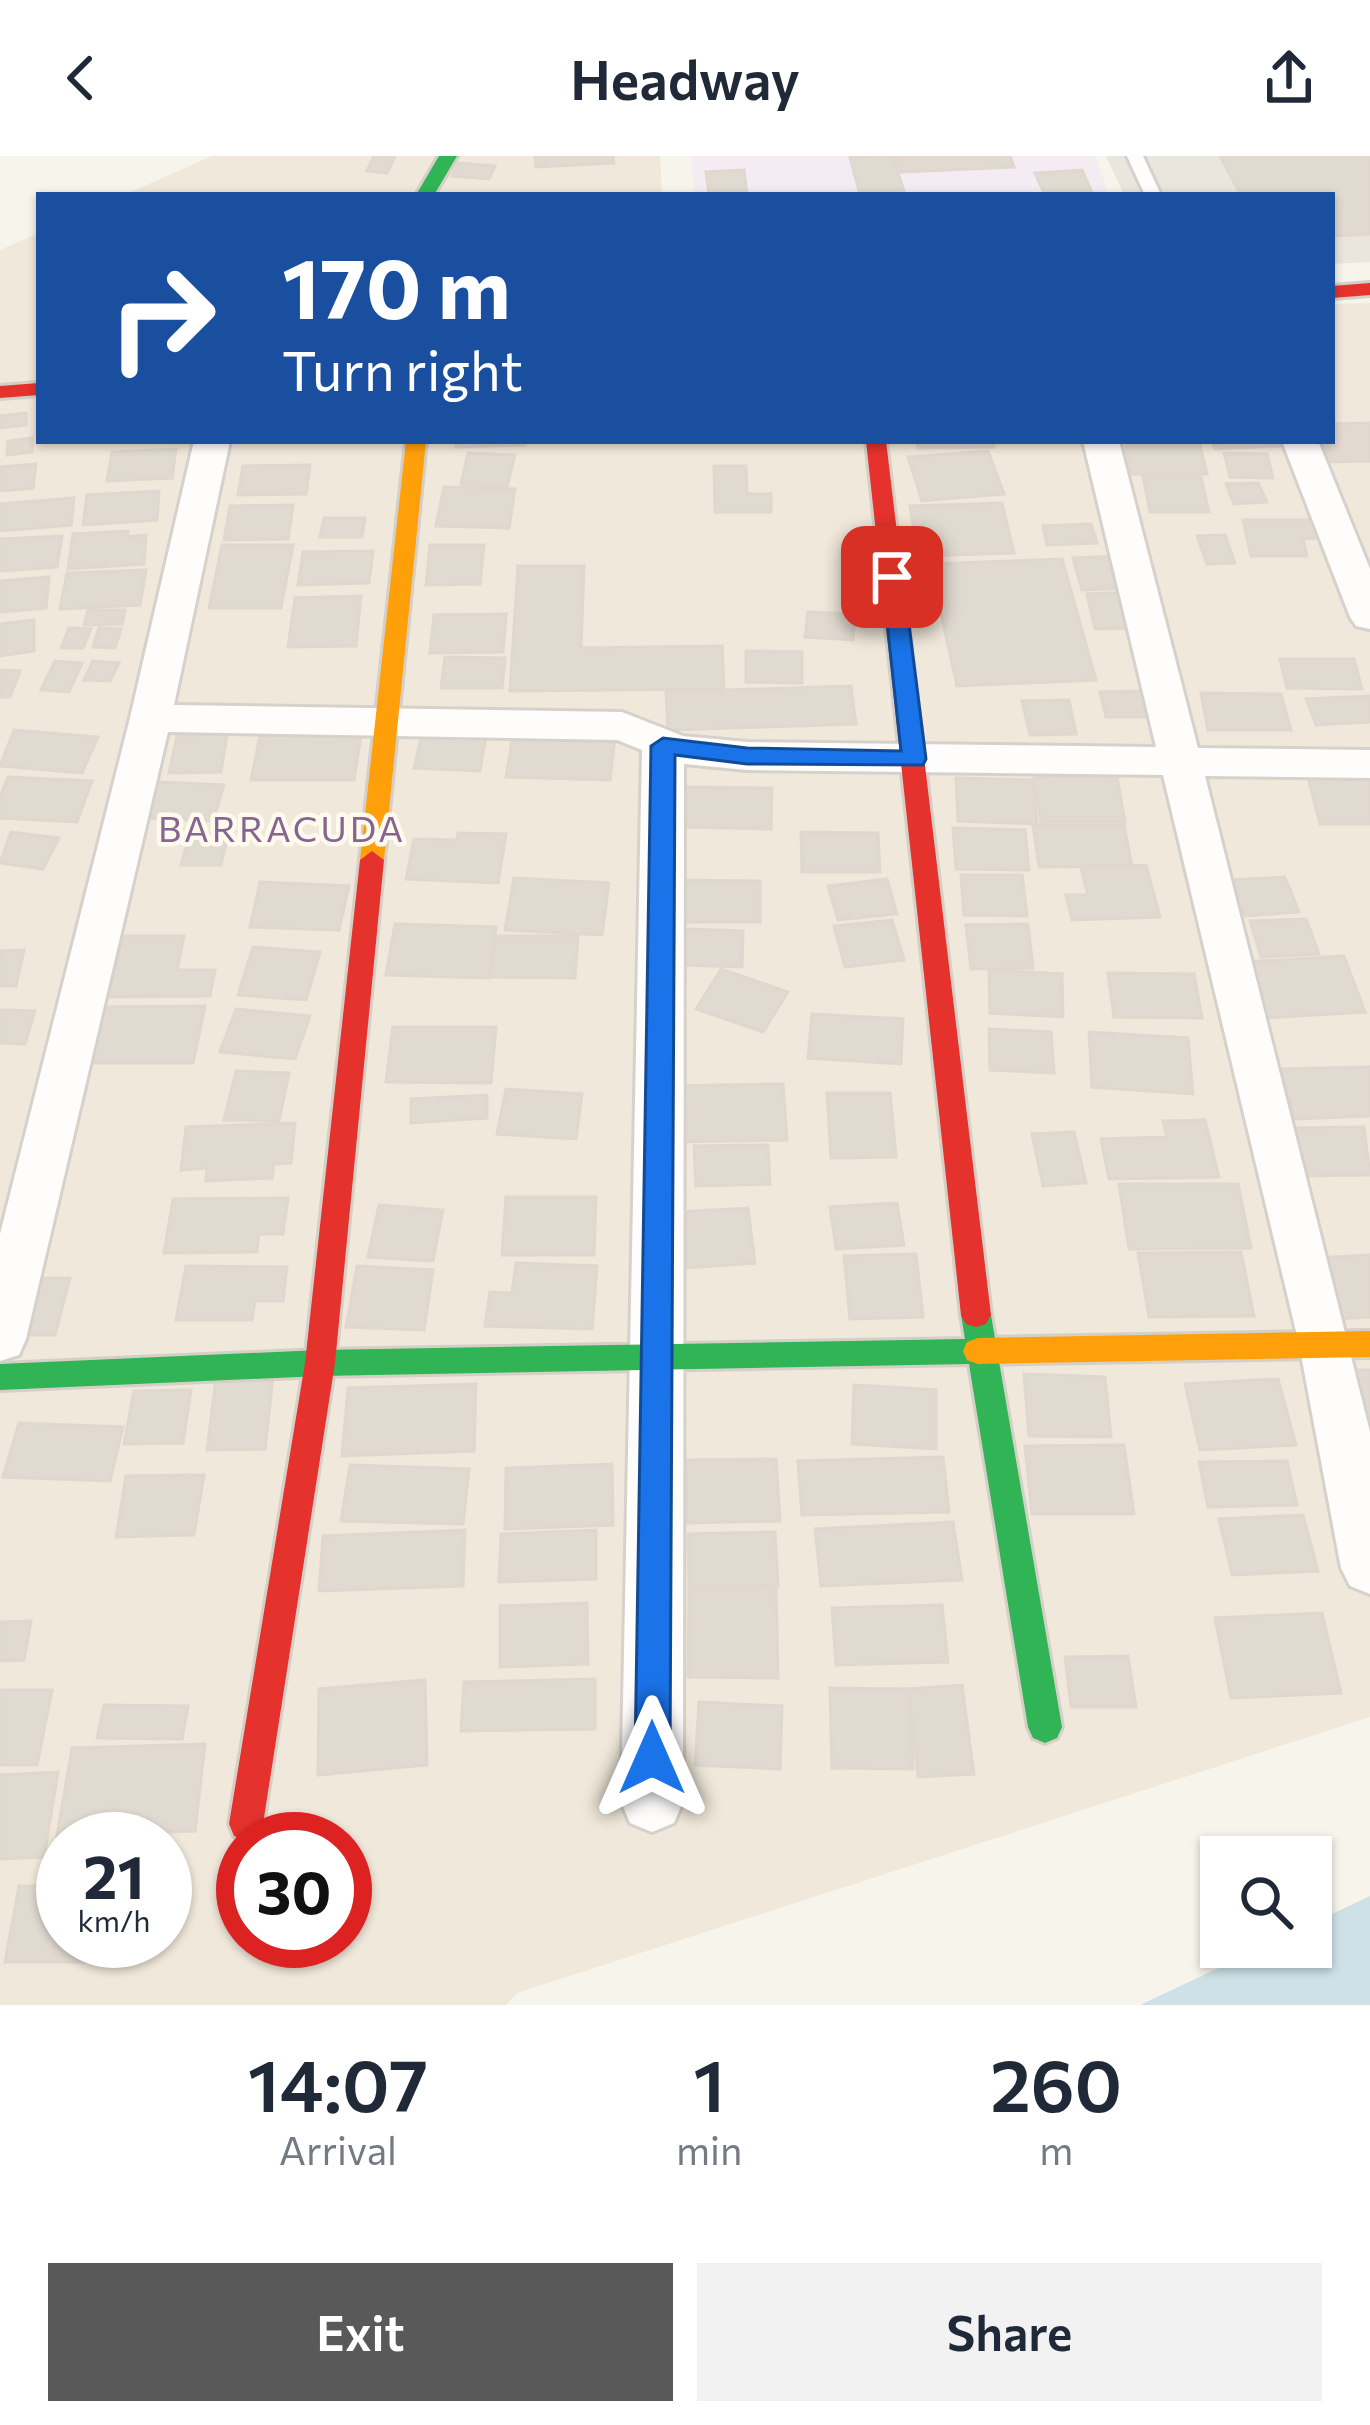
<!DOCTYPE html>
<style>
body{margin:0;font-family:Commissioner,sans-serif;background:#f2f2f3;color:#1f2937;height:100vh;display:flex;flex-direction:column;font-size:45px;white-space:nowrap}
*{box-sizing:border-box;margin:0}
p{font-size:39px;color:#747a83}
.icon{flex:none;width:66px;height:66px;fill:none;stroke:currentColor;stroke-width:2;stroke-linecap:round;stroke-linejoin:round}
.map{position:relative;height:1849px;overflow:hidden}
.details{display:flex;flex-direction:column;background:#fff;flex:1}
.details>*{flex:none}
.hud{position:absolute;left:36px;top:36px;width:1299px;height:252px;border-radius:0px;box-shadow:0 3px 9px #0004;background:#1a4fa0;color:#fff;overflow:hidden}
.fabs{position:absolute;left:1200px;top:1680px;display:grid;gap:24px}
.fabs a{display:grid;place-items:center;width:132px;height:132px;border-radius:0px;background:#fff;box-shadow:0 3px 9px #0004;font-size:60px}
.speed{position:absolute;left:36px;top:1656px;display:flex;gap:24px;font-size:60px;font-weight:700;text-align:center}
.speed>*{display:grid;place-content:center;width:156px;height:156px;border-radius:50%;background:#fff;box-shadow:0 3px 9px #0004;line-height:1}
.speed small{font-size:30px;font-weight:400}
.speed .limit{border:18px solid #d22;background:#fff;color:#111}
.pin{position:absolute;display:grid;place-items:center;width:102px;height:102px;color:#fff;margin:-51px;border-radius:24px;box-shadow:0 6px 18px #0006}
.me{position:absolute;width:132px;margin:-66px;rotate:0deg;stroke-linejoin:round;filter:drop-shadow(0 0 9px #0008)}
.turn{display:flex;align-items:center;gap:42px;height:252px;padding:0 48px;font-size:54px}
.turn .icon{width:156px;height:156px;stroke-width:2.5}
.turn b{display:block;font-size:84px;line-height:102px}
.eta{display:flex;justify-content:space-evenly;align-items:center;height:204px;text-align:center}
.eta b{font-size:72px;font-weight:600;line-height:84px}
.action{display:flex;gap:24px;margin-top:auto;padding:24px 48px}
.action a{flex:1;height:138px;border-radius:0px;background:#5a595a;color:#fff;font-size:48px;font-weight:600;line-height:138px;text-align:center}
.action a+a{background:#f2f2f3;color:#1f2937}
header{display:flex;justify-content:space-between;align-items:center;height:156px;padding:0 48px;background:#fff;font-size:54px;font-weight:600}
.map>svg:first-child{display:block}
</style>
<header><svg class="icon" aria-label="back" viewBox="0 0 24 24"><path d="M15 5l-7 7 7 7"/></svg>Headway<svg class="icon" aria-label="share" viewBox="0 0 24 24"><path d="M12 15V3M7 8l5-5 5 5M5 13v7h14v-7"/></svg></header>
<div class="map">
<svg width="1370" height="1849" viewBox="0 0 1370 1849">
<rect width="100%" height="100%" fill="#f7f4ec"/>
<g fill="#f0e8da" fill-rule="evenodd">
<path d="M212 0H660L662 39H124Z"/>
<path d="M39 77V285H1332V148L1370 147V1561L517 1837 506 1849H0V94ZM63 1683H165V1785H63ZM243 1683H345V1785H243Z"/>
</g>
<path fill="#eae5dd" d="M1106 0H1370V106L1332 108V39H1124Z"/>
<path fill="#f5ebf3" d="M691 0H1095L1109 39H695Z"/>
<path fill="#cee1e6" d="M1370 1740V1849H1140L1263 1791H1311V1768Z"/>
<g fill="#e1dad1" stroke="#e0d8ce" stroke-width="3">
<path d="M374 0H395L387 17 367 15Z"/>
<path d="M535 0H613L614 7 536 11Z"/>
<path d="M893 0 905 39H860L850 1Z"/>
<path d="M896 0H1010L1014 11 901 16Z"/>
<path d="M1220 0H1370V78L1332 80V39H1241Z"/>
<path d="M458 7 495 10 489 23 452 20Z"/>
<path d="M744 14 747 39H709L706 16Z"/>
<path d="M1082 14 1093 39H1045L1035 17Z"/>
<path d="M26 257V269L0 272V260Z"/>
<path d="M1370 267V305L1324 306 1316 285H1332V268Z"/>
<path d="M32 282V296L7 299 8 285Z"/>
<path d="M456 285H525V289L456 291Z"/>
<path d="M917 285H992L994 291 918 292Z"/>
<path d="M1124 285H1199L1207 318H1132Z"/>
<path d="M1212 285H1278L1280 290 1215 293Z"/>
<path d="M176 293 172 322 107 325 112 296Z"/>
<path d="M988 295 1004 338 922 345 908 301Z"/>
<path d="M468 297 515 299 507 331 461 328Z"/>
<path d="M1224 297 1267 298 1273 322 1230 321Z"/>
<path d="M36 308 33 332 0 335V311Z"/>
<path d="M310 309 306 338 238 339 243 310Z"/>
<path d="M714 310H746L747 338H771V356H715Z"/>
<path d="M1143 320 1201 321 1209 356H1150Z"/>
<path d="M1258 327 1267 346 1234 348 1226 328Z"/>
<path d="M444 331 515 333 509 372 436 370Z"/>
<path d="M159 335 157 364 83 369 87 339Z"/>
<path d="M74 342 71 369 0 375V348Z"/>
<path d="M1002 347 1014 397 919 400 910 350Z"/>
<path d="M293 349 288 383 224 384 230 350Z"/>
<path d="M324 362H365L362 381H320Z"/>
<path d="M1243 364H1314L1320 382 1303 383 1307 400H1251Z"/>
<path d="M1091 368 1097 387 1047 389 1043 370Z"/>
<path d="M128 375 127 381 146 379 144 408 68 413 73 378Z"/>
<path d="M1225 379 1235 407 1207 408 1197 380Z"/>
<path d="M62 380 57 411 0 415V383Z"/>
<path d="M222 389H293L281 452H209Z"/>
<path d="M430 389H484L480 428 426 429Z"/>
<path d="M373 395 369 427 298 429 303 396Z"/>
<path d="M1121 400 1131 432 1082 434 1073 402Z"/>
<path d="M1062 403 1096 524 957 530 930 408Z"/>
<path d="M518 410H584L581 492 722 490 724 533 510 535Z"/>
<path d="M146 414 140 449 60 453 67 417Z"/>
<path d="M49 421 46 452 0 456V425Z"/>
<path d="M1133 436 1143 472 1095 473 1087 438Z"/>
<path d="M361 440 356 490 288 491 295 442Z"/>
<path d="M88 454H125L122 468 84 469Z"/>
<path d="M808 456 855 458 853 484 805 481Z"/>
<path d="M506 458 503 496 430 497 434 459Z"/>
<path d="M34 464V495L0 500V468Z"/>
<path d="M69 472 91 473 83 492H61Z"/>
<path d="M99 472 121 473 115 492 93 491Z"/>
<path d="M746 495 802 496V527L746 526Z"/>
<path d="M445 501 505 502 502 532H441Z"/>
<path d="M1280 503H1354L1362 533 1287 532Z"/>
<path d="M55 505 82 507 69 536 41 534Z"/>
<path d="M93 505 119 507 110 525 84 524Z"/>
<path d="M0 514 20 515 10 541H0Z"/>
<path d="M851 530 856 568 668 574 666 536Z"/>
<path d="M1146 535 1153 561H1106L1100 536Z"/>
<path d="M1201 537 1281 538 1291 574H1208Z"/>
<path d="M1370 540V566L1316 569 1306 543Z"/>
<path d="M1069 544 1076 578 1030 579 1022 545Z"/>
<path d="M262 570H315L313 579H361L354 624H251Z"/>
<path d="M514 572 616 575 610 624 506 621Z"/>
<path d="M14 574 98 581 82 617 0 610Z"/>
<path d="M422 578 486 580 480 615 414 612Z"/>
<path d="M227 579 221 616 169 617 177 580Z"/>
<path d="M8 621 92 625 77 666 0 662V641Z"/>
<path d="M1034 621H1117L1125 666H1041Z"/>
<path d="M956 622 1033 624 1037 668 958 665Z"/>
<path d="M1308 622 1370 623V668H1320Z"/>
<path d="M158 626 224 629 213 665 146 662Z"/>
<path d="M686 631 772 632 771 673 684 671Z"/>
<path d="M1033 669H1124L1132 710 1039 711Z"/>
<path d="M953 672 1025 674 1029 714 956 713Z"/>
<path d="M11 676 59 682 43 713 0 707Z"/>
<path d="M801 676 878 677 880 716H802Z"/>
<path d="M190 677 228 678 221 709H181Z"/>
<path d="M458 677 506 678 498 727 406 723 414 683 457 684Z"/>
<path d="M1146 709 1160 761 1072 764 1066 739H1088L1081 712Z"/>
<path d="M961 719H1022L1027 760 964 759Z"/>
<path d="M1285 721 1299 756 1245 760 1232 724Z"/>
<path d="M514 722 609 727 602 779 505 774Z"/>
<path d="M887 723 897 758 838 764 828 730Z"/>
<path d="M679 724 760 725V766H679Z"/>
<path d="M260 726 349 730 339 774 250 771Z"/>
<path d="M1306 763 1319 798 1261 801 1250 765Z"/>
<path d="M892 764 904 804 845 811 834 770Z"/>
<path d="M395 768 496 771 489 822 386 819Z"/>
<path d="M1028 768 1033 812 971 813 966 769Z"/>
<path d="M686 773 743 775 742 811 684 809Z"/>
<path d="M122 780H184L177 814H215L210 840 108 841Z"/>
<path d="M496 780H578L575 822 492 821Z"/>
<path d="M253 791 320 796 306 844 238 839Z"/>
<path d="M24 794 16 830H0V795Z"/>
<path d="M1344 800 1365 856 1264 862 1245 806Z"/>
<path d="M721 813 788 836 763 876 696 853Z"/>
<path d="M989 814 1062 818 1063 861 990 857Z"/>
<path d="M1108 817 1194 818 1202 862 1114 861Z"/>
<path d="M205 850 193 907H87L101 851Z"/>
<path d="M236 853 310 860 295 903 220 896Z"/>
<path d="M0 854 35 855 25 888 0 887Z"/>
<path d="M812 858 903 863 901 908 808 902Z"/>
<path d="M393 871H496L491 927 386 926Z"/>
<path d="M989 873 1051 876 1054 917 990 914Z"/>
<path d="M1089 876 1188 882 1193 938 1092 931Z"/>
<path d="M1370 911V960L1295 963 1280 913Z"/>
<path d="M236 915 289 917 279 965 224 964Z"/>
<path d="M783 928 787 984 665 986V930Z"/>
<path d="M506 933 582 938 576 983 497 978Z"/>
<path d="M827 937H890L896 1001 831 1002Z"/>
<path d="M487 939V962L411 967V943Z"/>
<path d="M1205 964 1219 1021 1109 1023 1101 983 1167 981 1163 965Z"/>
<path d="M295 967 291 1007 274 1008 272 1022 206 1025 207 1012 181 1014 186 971Z"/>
<path d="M1364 971 1370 1019 1304 1020 1291 972Z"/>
<path d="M1074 976 1086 1027 1043 1030 1032 978Z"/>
<path d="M768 989 770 1028 696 1030 694 990Z"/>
<path d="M1119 1028H1238L1251 1092 1129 1093Z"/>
<path d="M506 1041H596L594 1099H502Z"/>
<path d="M288 1042 283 1078H259L257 1096 164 1097 173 1043Z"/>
<path d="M897 1047 904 1089 836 1093 830 1051Z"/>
<path d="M379 1049 443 1054 433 1105 368 1101Z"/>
<path d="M748 1052 755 1107 686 1112 680 1056Z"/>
<path d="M1241 1096 1254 1160 1149 1161 1138 1097Z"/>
<path d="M916 1098 923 1161 850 1163 844 1100Z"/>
<path d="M1370 1099V1161L1334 1163 1316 1102Z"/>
<path d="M516 1107 597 1110 592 1173 485 1170 490 1136 512 1137Z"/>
<path d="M186 1110 287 1111 283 1145H255L252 1164H176Z"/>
<path d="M357 1110 433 1114 424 1174 346 1171Z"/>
<path d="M27 1122H70L55 1179H12Z"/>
<path d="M1353 1214H1370V1284Z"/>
<path d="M1024 1218 1105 1221 1111 1281 1029 1280Z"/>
<path d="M273 1221 265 1293 207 1294 216 1223Z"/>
<path d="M1278 1223 1296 1289 1200 1294 1185 1228Z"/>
<path d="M476 1228 474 1295 342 1300 348 1232Z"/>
<path d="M854 1229 936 1234V1293L852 1288Z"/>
<path d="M191 1234 183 1287 124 1288 134 1235Z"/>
<path d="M19 1267 123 1271 110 1325 3 1321Z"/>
<path d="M1124 1289 1134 1358H1032L1025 1290Z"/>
<path d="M943 1301 949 1356 802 1359 798 1305Z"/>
<path d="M776 1303 780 1365 687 1367V1304Z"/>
<path d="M1287 1305 1297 1349 1208 1351 1199 1306Z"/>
<path d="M612 1308 613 1369 505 1373 506 1312Z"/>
<path d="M350 1309 469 1313 463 1368 341 1365Z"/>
<path d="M204 1319 194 1379 116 1381 126 1320Z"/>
<path d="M1303 1359 1318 1415 1232 1419 1219 1363Z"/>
<path d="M953 1366 962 1424 821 1430 815 1373Z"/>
<path d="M465 1374 463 1430 319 1435 323 1380Z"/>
<path d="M596 1374V1423L499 1426 501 1378Z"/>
<path d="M775 1376 778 1430 689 1431 688 1378Z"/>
<path d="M689 1431 776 1432 778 1522 688 1521Z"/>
<path d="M587 1447 588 1508 500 1511V1450Z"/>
<path d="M942 1449 948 1506 836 1509 832 1452Z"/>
<path d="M1322 1457 1341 1537 1231 1542 1215 1462Z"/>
<path d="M31 1465 24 1504 0 1505V1466Z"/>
<path d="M1128 1500 1136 1551H1071L1065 1501Z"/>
<path d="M595 1523V1573L461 1575 464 1526Z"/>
<path d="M425 1524 427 1609 318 1619 319 1533Z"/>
<path d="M962 1529 974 1618 918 1621 909 1533Z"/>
<path d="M830 1532 909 1533 913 1613 832 1612Z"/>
<path d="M0 1534H52L37 1609H0Z"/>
<path d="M699 1546 782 1550 780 1613 695 1609Z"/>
<path d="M104 1549 188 1550 182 1583 97 1582Z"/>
<path d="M205 1588 195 1675 57 1680 72 1592Z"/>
<path d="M58 1616 44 1701 0 1703V1619Z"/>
<path d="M19 1730H63V1785H89L86 1806H5Z"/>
</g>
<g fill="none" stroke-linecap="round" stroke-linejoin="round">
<defs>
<path id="lane" d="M1127 0H1143L1161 39H1145Z"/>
<g id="street">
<path d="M194 285H230L174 549 622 556 683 580 747 586 1156 591 1083 285H1119L1198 592 1370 594V622L1205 620 1370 1276V1438L1350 1430 1341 1412 1299 1188 1163 619 747 614 684 608 683 1646 674 1667 652 1676 630 1667 621 1646 642 594 617 584 168 576 26 1183 19 1199 0 1205V1078L130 562Z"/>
<path d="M1282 285H1318L1370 413V473L1356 470 1350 461Z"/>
</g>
<g id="fast">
<path d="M439 0H457L434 39H416Z"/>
<path d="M976 1147 986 1150 991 1159 1062 1571 1057 1582 1045 1587 1033 1582 1028 1571 969 1208 320 1220 0 1234V1208L320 1194 965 1183 961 1159 966 1150Z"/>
</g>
<g id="slow">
<path d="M406 285H426L384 704 372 713 360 704Z"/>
<path d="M1370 1175V1201L978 1208 967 1204 963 1195 967 1186 978 1182Z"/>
</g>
<g id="jam">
<path d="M1370 127V139L1332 142V130Z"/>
<path d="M39 227V239L0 242V230Z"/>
<path d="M866 285H886L991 1159 986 1168 976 1171 966 1168 961 1159Z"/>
<path d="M372 695 384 704 335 1207 263 1668 258 1680 243 1684 234 1680 229 1668 305 1207 360 704Z"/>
</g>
</defs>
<use href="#lane" stroke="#d6d1ca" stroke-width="6"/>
<use href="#street" stroke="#d6d1ca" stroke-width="6"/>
<use href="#fast" stroke="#d5d0c7" stroke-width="6"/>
<use href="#slow" stroke="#d5d0c7" stroke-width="6"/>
<use href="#jam" stroke="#d5d0c7" stroke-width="6"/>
<use href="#lane" fill="#fefdfc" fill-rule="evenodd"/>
<use href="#street" fill="#fefdfc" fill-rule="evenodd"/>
<use href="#fast" fill="#30b455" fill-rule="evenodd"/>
<use href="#slow" fill="#ff9f0a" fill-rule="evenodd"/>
<use href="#jam" fill="#e5322d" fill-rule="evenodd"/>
</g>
<path fill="#1a73e8" stroke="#114b97" stroke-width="3" d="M892 414 903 421 926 603 923 609 747 608 675 599 670 1602 665 1613 652 1618 640 1613 635 1602 651 590 663 582 747 592 901 595 882 421Z"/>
<g text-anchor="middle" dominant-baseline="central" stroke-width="9" stroke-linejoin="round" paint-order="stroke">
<g font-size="36" letter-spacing="3" fill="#886590" stroke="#fefaee">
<text x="282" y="671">BARRACUDA</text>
</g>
</g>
</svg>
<div class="fabs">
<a><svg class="icon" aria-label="search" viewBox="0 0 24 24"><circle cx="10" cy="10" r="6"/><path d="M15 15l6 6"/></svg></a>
</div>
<div class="speed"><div>21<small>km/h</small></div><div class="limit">30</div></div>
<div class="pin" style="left:892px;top:421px;background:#d93025"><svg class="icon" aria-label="arrive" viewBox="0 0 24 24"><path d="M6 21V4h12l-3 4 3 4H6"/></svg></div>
<svg class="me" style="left:652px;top:1602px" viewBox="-20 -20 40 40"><path d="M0-17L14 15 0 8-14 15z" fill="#1a73e8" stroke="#fff" stroke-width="4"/></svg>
<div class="hud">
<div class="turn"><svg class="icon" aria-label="right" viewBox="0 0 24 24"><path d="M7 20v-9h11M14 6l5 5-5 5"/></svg><div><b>170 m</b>Turn right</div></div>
</div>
</div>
<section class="details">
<div class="eta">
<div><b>14:07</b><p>Arrival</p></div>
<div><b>1</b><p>min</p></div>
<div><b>260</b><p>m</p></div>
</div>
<div class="action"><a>Exit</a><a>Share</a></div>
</section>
